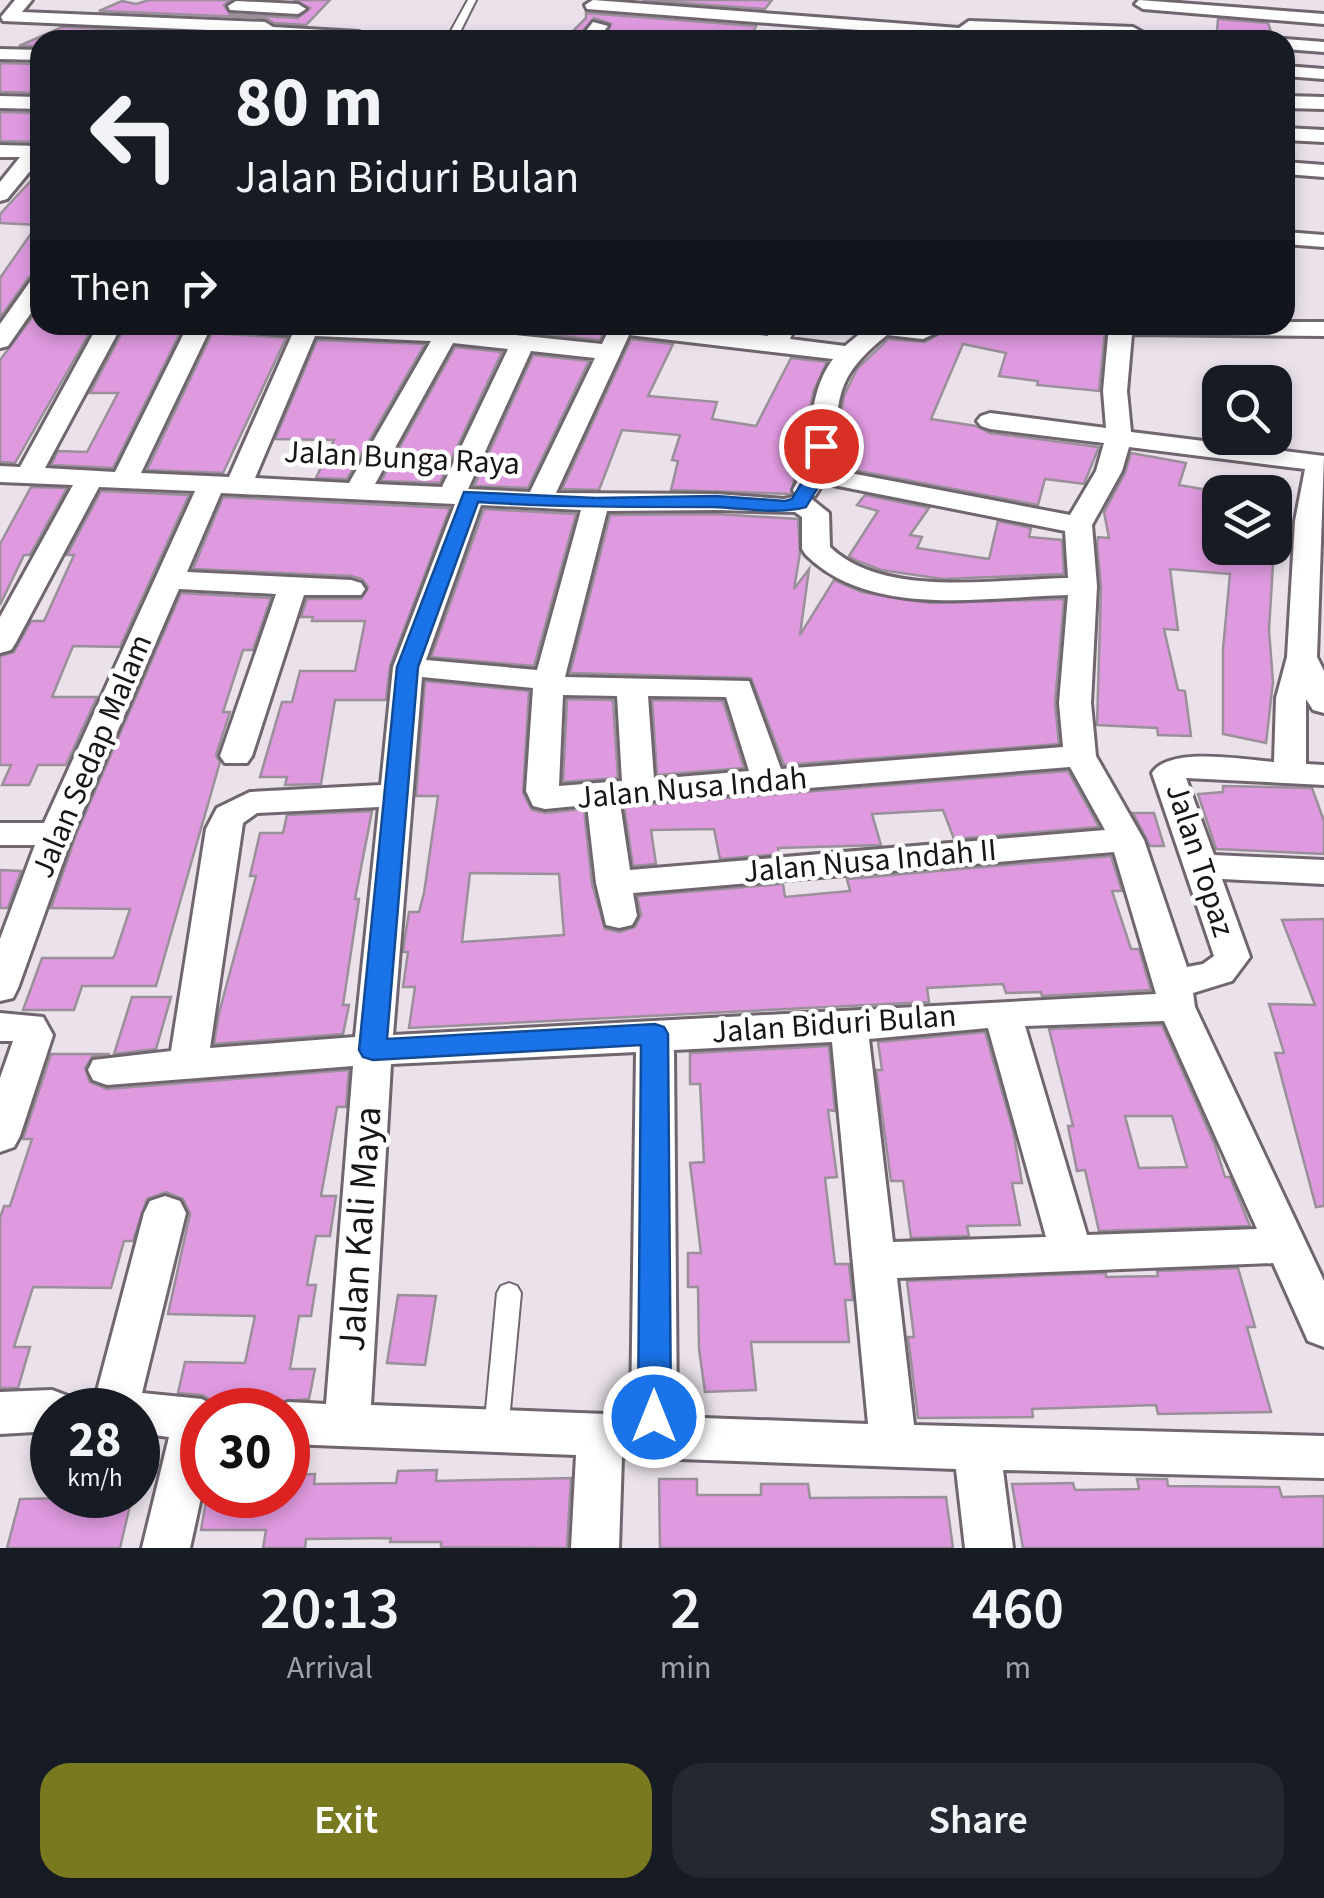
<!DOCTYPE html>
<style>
body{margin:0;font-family:"Source Sans 3",sans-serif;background:#242831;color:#f1f3f6;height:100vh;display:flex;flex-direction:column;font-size:38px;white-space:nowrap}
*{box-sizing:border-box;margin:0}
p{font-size:32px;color:#9ea1a6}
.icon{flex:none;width:55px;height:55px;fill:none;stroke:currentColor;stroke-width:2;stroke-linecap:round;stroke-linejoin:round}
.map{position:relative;height:1548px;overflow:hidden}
.panel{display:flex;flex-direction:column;background:#171b24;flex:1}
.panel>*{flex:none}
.top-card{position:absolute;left:30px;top:30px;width:1265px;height:305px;border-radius:30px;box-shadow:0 5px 15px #0003;background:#171b24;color:#f1f3f6;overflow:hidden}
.controls{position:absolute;left:1202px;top:365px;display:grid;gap:20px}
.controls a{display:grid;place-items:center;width:90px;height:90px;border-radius:20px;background:#171b24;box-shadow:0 5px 15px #0003;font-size:50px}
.speed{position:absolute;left:30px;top:1388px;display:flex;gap:20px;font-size:50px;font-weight:700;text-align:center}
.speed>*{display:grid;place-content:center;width:130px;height:130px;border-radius:50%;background:#171b24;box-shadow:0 5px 15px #0003;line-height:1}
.speed small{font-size:25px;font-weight:400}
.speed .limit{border:15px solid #d22;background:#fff;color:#111}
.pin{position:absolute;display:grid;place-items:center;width:85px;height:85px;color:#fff;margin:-42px;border:5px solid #fff;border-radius:50%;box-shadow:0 2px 10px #0007}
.me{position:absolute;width:110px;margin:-55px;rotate:0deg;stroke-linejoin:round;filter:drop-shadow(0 0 8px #0008)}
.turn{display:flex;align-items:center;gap:35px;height:210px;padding:0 40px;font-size:45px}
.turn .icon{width:130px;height:130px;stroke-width:2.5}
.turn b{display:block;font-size:70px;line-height:85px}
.then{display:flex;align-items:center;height:95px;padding:0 40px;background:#0003;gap:20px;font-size:38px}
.eta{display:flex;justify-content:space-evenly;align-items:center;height:170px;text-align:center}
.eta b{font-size:60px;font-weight:600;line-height:70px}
.cta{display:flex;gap:20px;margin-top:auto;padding:20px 40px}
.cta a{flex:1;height:115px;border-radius:30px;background:#797920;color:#fff;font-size:40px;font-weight:600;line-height:115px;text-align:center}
.cta a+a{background:#242831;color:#f1f3f6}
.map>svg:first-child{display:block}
</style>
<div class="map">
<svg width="1324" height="1548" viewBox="0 0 1324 1548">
<rect width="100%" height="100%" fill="#eae1ea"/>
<g fill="#de99df" stroke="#999099" stroke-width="2.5" fill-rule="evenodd">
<path d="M149 0H231L224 5 230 14 298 18 310 8 293 0H330L306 25 274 23 265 18 99 11 122 1 136 4Z"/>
<path d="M642 0H772L765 9Z"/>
<path d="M586 12 587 13 756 26 750 40H602L611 24 594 18 575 40H564L586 18Z"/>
<path d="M1218 19 1268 23 1274 40 1230 37 1217 31Z"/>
<path d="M62 27 253 36 266 40H40V46H19Z"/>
<path d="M0 63 40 64V93L0 92Z"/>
<path d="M0 112 40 113V142L0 141Z"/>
<path d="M40 171V274L29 277 0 318V278L37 225 0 223V214Z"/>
<path d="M40 307V325H94L15 463 0 462V360Z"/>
<path d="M126 325H184L113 468 51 465 58 451 87 452 118 393H90Z"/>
<path d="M454 325H607L600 340Z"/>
<path d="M956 325H1085L1086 328 1105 329 1099 391 1037 385 1038 381 999 376 1006 353 963 344 931 419 976 426 990 433 1099 447 1084 484 1045 479 1038 505 833 466 844 396 857 369 888 339 925 342Z"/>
<path d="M212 333 286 338 223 473 147 470Z"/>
<path d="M631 339 673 344 648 396 717 402 712 419 756 426 791 358 827 362 814 390 791 494 671 490 678 461 672 460 680 435 622 430 599 490 562 489Z"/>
<path d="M317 340 425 344 347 479 316 478 334 440 275 439Z"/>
<path d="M455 347 502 352 440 483 381 481Z"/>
<path d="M533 355 589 361 528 488 474 486Z"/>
<path d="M1131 453 1186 463 1179 485 1220 492V548H1274L1269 630 1273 682 1266 743 1223 734V649L1230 574 1170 569 1178 630 1164 629 1178 690 1185 691 1191 736 1158 735 1157 728 1097 725 1101 586 1097 544 1098 537 1109 538 1104 512 1125 473Z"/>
<path d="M31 487 67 488 30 555H24L0 605V544Z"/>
<path d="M101 491 189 495 120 647 73 646 52 697H97L66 765H38L29 785H2L11 765H0V656L14 652 31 621H44L74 555H67Z"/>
<path d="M865 495 929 508 910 535 922 537 917 548 989 559 998 521 1031 528 1029 537 1062 540 1064 574 943 579 881 570 855 560 849 556 878 511 857 505Z"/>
<path d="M223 497 450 508 390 666 386 700H335L321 784 285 785 287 777H260L282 702H292L300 671H355L365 621H312L313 617H301L307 599H361L368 587 362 579 351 576 193 569Z"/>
<path d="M484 509 576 514 534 666 431 657Z"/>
<path d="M716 514 798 519 800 553 794 589 809 569 800 635 834 580 862 592 930 603 1064 599 1055 703 1059 744 784 765 751 678 570 673 610 515Z"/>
<path d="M181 593 271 598 253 650H243L223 712H230L216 755 220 762 156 986H82L74 1010H23L42 958H113L115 954 130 909 51 908 76 835Z"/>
<path d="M425 681 529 691 523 793 532 810 545 813 584 809 592 884 605 929 620 932 635 927 641 915 637 896 783 884 785 897 850 891 847 879 1111 856 1122 891H1112L1131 949H1139L1151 990 1042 996 1041 992 1006 993 1003 984 927 988 929 1002 409 1028 415 987H403L408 952H403L405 937 409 912H419L424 893 438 796H416ZM470 873 559 874 564 935 462 942Z"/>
<path d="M567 699 613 700 618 778 563 782Z"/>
<path d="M652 700 723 701 744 768 657 775Z"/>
<path d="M1068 771 1099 827 954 839 943 810 872 814 881 845 778 848 779 854 720 859 714 829 651 830 656 864 633 866 624 806Z"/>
<path d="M1223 786 1312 788 1324 821V854L1216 849 1198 794 1223 792Z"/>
<path d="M372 811 355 899H359L343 1005H349L343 1034 214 1044 219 1013 256 876H250L260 833H283L287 815Z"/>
<path d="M1133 813H1154L1164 846H1150Z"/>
<path d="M0 870 21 871 8 908H0Z"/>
<path d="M1324 919V1206L1316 1207 1275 1053H1284L1269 1004 1315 1005 1282 920Z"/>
<path d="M132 997H171L156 1049 114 1054Z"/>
<path d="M1162 1025 1215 1145 1225 1177H1230L1250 1226 1099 1231 1085 1170 1077 1171 1068 1126H1073L1049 1029ZM1125 1116H1172L1187 1167 1139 1168Z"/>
<path d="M985 1032 1013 1130 1022 1183H1012L1020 1225 967 1226 969 1236 911 1238 903 1181H891L876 1070H882L878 1042Z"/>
<path d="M829 1046 835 1111 828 1110 837 1177 825 1178 835 1264H849L853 1300H845L849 1342H751L756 1390 705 1392 699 1349 698 1287H688V1253H701L690 1163 704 1162 700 1084H690V1053Z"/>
<path d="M51 1054H110L93 1056 85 1068 90 1082 107 1089 349 1070 346 1107H337L321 1196H336L330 1236H316L307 1285H316L311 1316H299L290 1369H315L309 1399 246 1405V1401H213L202 1395 178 1393 185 1362 245 1363 255 1316 168 1314 190 1214 183 1199 166 1192 147 1199 133 1241H124L111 1288 33 1287 14 1347H30L18 1388H0V1218L4 1206H10L32 1139H23Z"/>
<path d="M1238 1268 1255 1327H1247L1271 1412 1158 1414 1156 1405 1032 1409 1033 1417 918 1418 908 1337H914L907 1281 1106 1273V1277L1158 1276 1157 1271Z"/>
<path d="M398 1295 436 1296 425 1365 387 1363Z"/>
<path d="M437 1470 436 1481 571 1478 567 1548 441 1547V1542H390L391 1538 306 1539 305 1548H263L266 1530H201L207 1495H288V1475L315 1474 314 1484 396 1483 398 1471Z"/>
<path d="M659 1479H697V1495H761V1484H808L810 1498 946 1497 953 1548H660Z"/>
<path d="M1137 1479H1167L1168 1486 1279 1487 1282 1497 1324 1496V1548H1023L1012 1484 1073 1483 1075 1490 1139 1489Z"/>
<path d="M132 1497 120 1548H7L20 1499Z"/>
</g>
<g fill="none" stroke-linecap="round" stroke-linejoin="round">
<defs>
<g id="lane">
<path d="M468 0H476L456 40H446Z"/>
<path d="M509 1283 517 1286 521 1293 508 1431 505 1439 496 1442 487 1439 484 1431 497 1293 501 1286Z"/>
</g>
<g id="street">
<path d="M15 0H32L22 12 265 22 273 27 359 32 368 37 324 40 262 36 254 32 3 21 1 17Z"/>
<path d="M593 0 959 28 969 21 1133 27 1142 32 1133 37 974 31 963 38 587 9 585 5Z"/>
<path d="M1139 0 1324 14V24L1143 9 1135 4Z"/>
<path d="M236 1 298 4 306 9 298 14 230 10 228 6Z"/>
<path d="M593 22 608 26 597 40H579Z"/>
<path d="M1209 34 1224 36 1227 40 1200 39Z"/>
<path d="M1285 39 1324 42V52L1285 49V40H1280Z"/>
<path d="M0 49 40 50V60L0 59Z"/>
<path d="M1285 66 1324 69V79L1285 76Z"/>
<path d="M0 96 40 97V109L0 108Z"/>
<path d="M1285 96 1324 97V109L1285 108Z"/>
<path d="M1285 128 1324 130V142L1285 140Z"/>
<path d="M0 145 40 146V159L7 199 0 201V182L20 157H0Z"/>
<path d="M1285 162 1324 165V177L1285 174Z"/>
<path d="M1285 232 1324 235V247L1285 244Z"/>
<path d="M40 277V300L8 346 0 348V324L32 279Z"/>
<path d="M1285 322H1324V336L1132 334 1127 391 1131 432 1324 456 1317 657 1324 671V713L1313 710 1306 699V764L1324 765V785L1186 778 1214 855 1324 860V884L1222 879 1250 957 1232 981 1193 993 1195 1007 1324 1281V1347L1308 1341 1273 1263 897 1278 914 1425 1324 1436V1478L1003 1470 1013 1548H965L956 1469 622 1457 619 1548H571L576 1455 288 1444V1410L272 1408 288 1402 326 1404 353 1066 107 1085 93 1080 88 1070 93 1060 171 1051 206 829 217 808 250 792 381 785 393 667 455 504 221 493 187 572 351 580 361 583 365 589 361 595H304L252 756 247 763H225L220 756 276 594 179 589 73 834 18 988 13 998 0 1001V939L35 845H0V823H44L195 491 99 487 15 644 11 650 0 653V617L73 485 0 482V466L20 467 98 325H122L45 468 115 472 188 325 446 328 602 344 611 325H667L768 336 772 325H796L790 339 845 346 862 332 851 325H953L923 339 887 335C826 384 844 401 829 469L1070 515 1096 471 1104 443 990 429 981 426 977 421 981 416 990 413 1106 428 1103 391 1109 325H1285ZM210 329 292 335 229 477 141 473ZM629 335 833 359C803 399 817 448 793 490L797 496 784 499 716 494 556 493ZM315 336 431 341 349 483 255 478ZM453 343 508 349 442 487 375 484ZM531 351 595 358 530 492 468 489ZM1129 447 1305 469 1295 521 1287 657 1276 698 1274 762C1245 760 1169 746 1152 773L1214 956 1203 964 1187 967 1144 840 1096 756 1091 703 1097 586 1092 525 1122 471ZM823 483 1065 531 1068 578C997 579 884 599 830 547L829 513 809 497 815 496ZM481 505 581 510 537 670 426 660ZM716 510 795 512 802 517V549L806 555C871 619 984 597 1068 595L1059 703 1063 747 781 769 749 681 565 677 607 511ZM422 677 533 688 526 791 533 806 545 809 587 805 596 883 606 925 619 928 632 925 637 916 633 893 1114 852 1156 994 393 1035ZM563 695 617 696 622 781 559 786ZM648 696 726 697 749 771 654 779ZM1070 767 1105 830 630 870 620 803ZM379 807 355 1037 210 1048 243 823 257 813ZM1164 1021 1257 1229 1087 1235 1025 1026ZM988 1028 1046 1237 893 1242 869 1039ZM832 1042 868 1424 677 1417 674 1050ZM636 1052 631 1415 371 1405 391 1064Z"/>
<path d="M0 1013 43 1017 53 1035 20 1136 14 1147 0 1152V1078L13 1041H0Z"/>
<path d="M165 1196 180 1201 186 1213 142 1393 202 1399 220 1410H202V1493L190 1548H142L169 1437 138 1433V1410H92L144 1213 150 1201Z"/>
<path d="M52 1390 68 1396 74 1410H52V1431L0 1434V1392Z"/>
</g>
</defs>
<use href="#lane" stroke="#6f666f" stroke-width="4"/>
<use href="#street" stroke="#6f666f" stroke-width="6"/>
<use href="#lane" fill="#fff" fill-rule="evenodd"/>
<use href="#street" fill="#fff" fill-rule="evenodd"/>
</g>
<path fill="#1a73e8" stroke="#114b97" stroke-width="2.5" d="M821 440 830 446 826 474 806 507C775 515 744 508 713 507 634 507 557 507 478 502L418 667 387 1039 655 1024 664 1027 668 1034 671 1417 666 1428 654 1432 643 1428 638 1417 641 1045 373 1060 363 1057 359 1050 397 667 464 492 596 498 716 496 785 501 792 499 807 474 812 446Z"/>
<g text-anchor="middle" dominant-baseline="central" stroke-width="9" stroke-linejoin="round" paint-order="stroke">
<g font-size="32" fill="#181518" stroke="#fff">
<text transform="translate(402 458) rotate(3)">Jalan Bunga Raya</text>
<text transform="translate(92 756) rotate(-67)">Jalan Sedap Malam</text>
<text transform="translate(692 788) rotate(-5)">Jalan Nusa Indah</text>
<text transform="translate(1200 860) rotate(72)">Jalan Topaz</text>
<text transform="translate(870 861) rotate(-5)">Jalan Nusa Indah II</text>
<text transform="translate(834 1024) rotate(-4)">Jalan Biduri Bulan</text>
</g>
<g font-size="38" fill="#181518" stroke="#fff">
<text transform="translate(360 1229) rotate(-86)">Jalan Kali Maya</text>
</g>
</g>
</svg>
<div class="controls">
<a><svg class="icon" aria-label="search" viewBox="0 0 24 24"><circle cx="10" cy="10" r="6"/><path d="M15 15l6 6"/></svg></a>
<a><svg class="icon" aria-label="layers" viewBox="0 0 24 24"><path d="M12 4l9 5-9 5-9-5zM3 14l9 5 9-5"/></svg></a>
</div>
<div class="speed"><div>28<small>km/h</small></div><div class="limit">30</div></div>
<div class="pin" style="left:821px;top:446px;background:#d93025"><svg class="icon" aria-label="arrive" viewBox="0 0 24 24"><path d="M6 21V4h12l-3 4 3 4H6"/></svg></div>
<svg class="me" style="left:654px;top:1417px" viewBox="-20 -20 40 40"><circle r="17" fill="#1a73e8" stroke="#fff" stroke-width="3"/><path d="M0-11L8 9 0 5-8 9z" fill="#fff"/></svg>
<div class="top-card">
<div class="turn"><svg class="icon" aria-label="left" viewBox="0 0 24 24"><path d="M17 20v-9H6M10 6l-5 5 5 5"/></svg><div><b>80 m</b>Jalan Biduri Bulan</div></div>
<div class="then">Then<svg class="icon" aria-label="right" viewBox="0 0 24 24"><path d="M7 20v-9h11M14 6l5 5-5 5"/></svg></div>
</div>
</div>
<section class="panel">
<div class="eta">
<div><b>20:13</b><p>Arrival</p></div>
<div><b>2</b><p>min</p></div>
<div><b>460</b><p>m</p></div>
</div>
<div class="cta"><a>Exit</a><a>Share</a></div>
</section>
